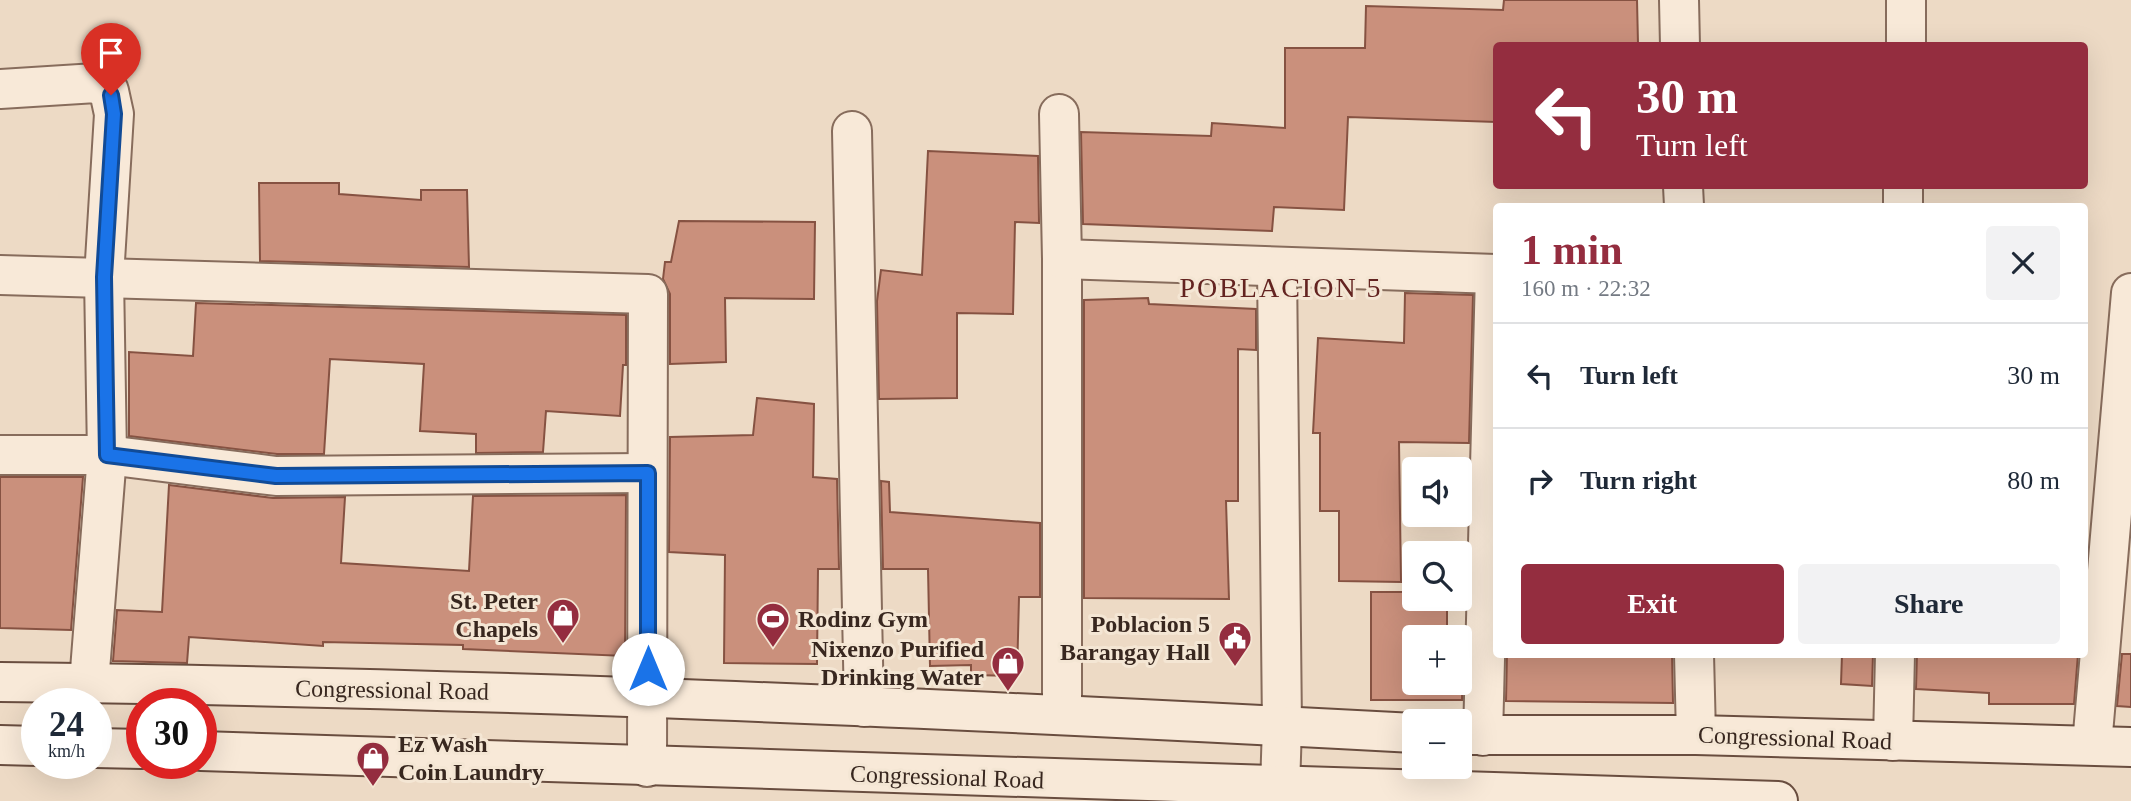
<!DOCTYPE html>
<meta charset="utf-8">
<style>
body{margin:0;font-family:"Times New Roman",serif;background:#f2f2f3;color:#1f2937;height:100vh;display:flex;flex-direction:column;font-size:26px;white-space:nowrap}
*{box-sizing:border-box;margin:0}
p{font-size:23px;color:#747a83}
.icon{flex:none;width:38px;height:38px;fill:none;stroke:currentColor;stroke-width:2;stroke-linecap:round;stroke-linejoin:round}
.map{position:relative;flex:1;overflow:hidden}
.panel{position:absolute;left:1493px;top:203px;width:595px;height:455px;display:flex;flex-direction:column;background:#fff;border-radius:7px;box-shadow:0 7px 28px #0002}
.panel>*{flex:none}
.top-card{position:absolute;left:1493px;top:42px;width:595px;height:147px;border-radius:7px;box-shadow:0 7px 28px #0002;background:#942d3f;color:#fff;overflow:hidden}
.buttons{position:absolute;left:1402px;top:457px;display:grid;gap:14px}
.buttons a{display:grid;place-items:center;width:70px;height:70px;border-radius:7px;background:#fff;box-shadow:0 7px 28px #0002;font-size:35px}
.speed{position:absolute;left:21px;top:688px;display:flex;gap:14px;font-size:35px;font-weight:700;text-align:center}
.speed>*{display:grid;place-content:center;width:91px;height:91px;border-radius:50%;background:#fff;box-shadow:0 7px 28px #0002;line-height:1}
.speed small{font-size:18px;font-weight:400}
.speed .limit{border:10px solid #d22;background:#fff;color:#111}
.pin{position:absolute;display:grid;place-items:center;width:60px;height:60px;color:#fff;margin:-72px -30px;border-radius:50% 50% 50% 0;rotate:-45deg;box-shadow:0 0 7px #0007}
.pin .icon{rotate:45deg}
.me{position:absolute;width:77px;margin:-38px;rotate:0deg;stroke-linejoin:round;filter:drop-shadow(0 0 5px #0008)}
.turn{display:flex;align-items:center;gap:24px;height:147px;padding:0 28px;font-size:32px}
.turn .icon{width:91px;height:91px;stroke-width:2.5}
.turn b{display:block;font-size:49px;line-height:60px}
.round{display:grid;place-items:center;flex:none;width:74px;height:74px;border-radius:7px;background:#f2f2f3}
.overview{display:flex;align-items:center;justify-content:space-between;height:119px;padding:0 28px}
h1{font-size:42px;font-weight:800;line-height:52px;color:#942d3f}
.button{display:flex;gap:14px;margin-top:auto;padding:14px 28px}
.button a{flex:1;height:80px;border-radius:7px;background:#942d3f;color:#fff;font-size:28px;font-weight:800;line-height:80px;text-align:center}
.button a+a{background:#f2f2f3;color:#1f2937}
ul{padding:0;list-style:none}
li{display:flex;align-items:center;gap:21px;height:105px;padding:0 28px;border-top:2px solid #e0e1e3}
li div{flex:1}
li b{display:block;font-size:26px}
li em{font-style:normal}
.map>svg:first-child{display:block}
</style>
<div class="map">
<svg width="2131" height="801" viewBox="0 0 2131 801">
<rect width="100%" height="100%" fill="#eddac5"/>
<g fill="#ca907c" stroke="#865242" stroke-width="2">
<path d="M1504 0H1637L1638 44 1496 46V122L1348 117 1344 210 1274 207 1272 231 1083 224 1081 132 1211 136 1212 123 1285 128V48H1365L1366 6 1503 10Z"/>
<path d="M928 151 1038 156 1039 223 1015 222 1013 314 957 313V398L879 399 877 301 881 270 922 275Z"/>
<path d="M259 183H339V194L421 200V190H467L469 267 260 261Z"/>
<path d="M679 221 815 222 814 299 725 298 726 362 670 364V294L663 279 665 262H671Z"/>
<path d="M1405 293 1473 295 1469 443 1399 442 1401 582 1339 581V511H1320V433H1313L1318 338 1404 343Z"/>
<path d="M1148 298 1149 304 1256 309V350L1238 349V501H1226L1229 599 1084 598V300Z"/>
<path d="M196 303 626 315V365H623L620 416 546 411 543 452 476 453V434L420 431 424 364 330 359 324 454H277L129 436V352L193 356Z"/>
<path d="M757 398 814 404 813 477 837 479 839 569H818L817 664 724 663 725 555 669 552 670 437 753 435Z"/>
<path d="M0 477H83L71 630 0 628Z"/>
<path d="M881 481 889 482 890 512 1040 523V597H1019L1017 676 971 675V665L930 666 928 569H883Z"/>
<path d="M169 485 273 498 345 497 341 563 469 571 473 496 626 495 625 656 463 649V645L323 642V646L189 637 187 663 113 661 117 610 162 612Z"/>
<path d="M1371 592H1414V598H1447V637H1414V682H1460V654H1463L1462 700H1371Z"/>
<path d="M1507 654H1672L1673 703 1506 701Z"/>
<path d="M1842 654H1873L1872 686 1841 684Z"/>
<path d="M1917 654H2078L2074 704H1989V693L1916 689Z"/>
<path d="M2122 654H2131V707L2117 706Z"/>
</g>
<g fill="none" stroke-linecap="round" stroke-linejoin="round">
<defs>
<g id="minor">
<path d="M1679 0 1680 46"/>
<path d="M1906 46V0"/>
<path d="M0 89 96 83 109 91 114 114 104 277 107 455 89 683"/>
<path d="M1059 114 1062 259V714"/>
<path d="M852 131 864 707"/>
<path d="M1683 186 1684 206"/>
<path d="M1903 206V186"/>
<path d="M1062 259 1496 274"/>
<path d="M1277 268 1282 726 1280 788"/>
<path d="M0 275 648 294 647 767"/>
<path d="M0 455H107L276 476 647 473"/>
<path d="M1694 654 1696 735"/>
<path d="M1483 736 1495 274"/>
<path d="M1893 741 1895 654"/>
<path d="M2092 745 2131 293"/>
</g>
<g id="secondary">
<path d="M0 682C472 687 943 708 1414 733"/>
<path d="M1460 735H1696L2131 747"/>
<path d="M0 745 37 746"/>
<path d="M96 748 142 749"/>
<path d="M201 751 1778 801"/>
</g>
</defs>
<use href="#minor" stroke="#876c5c" stroke-width="42"/>
<use href="#secondary" stroke="#694d3f" stroke-width="42"/>
<use href="#minor" stroke="#f8e9d8" stroke-width="38"/>
<use href="#secondary" stroke="#f8e9d8" stroke-width="38"/>
</g>
<g fill="none" stroke-linecap="round" stroke-linejoin="round">
<defs>
<path id="route" d="M111 95 114 114 104 277 107 455 276 476 648 473V669"/>
</defs>
<use href="#route" stroke="#114b97" stroke-width="18"/>
<use href="#route" stroke="#1a73e8" stroke-width="12"/>
</g>
<defs>
<symbol id="shop-pin" viewBox="-11 -11 22 30"><path d="M0 17L-7.5 6A9.5 9.5 0 1 1 7.5 6Z" fill="#942d3f" stroke="#f4e6d4"/><path d="M-5-2.5h2.3a2.7 3.5 0 0 1 5.4 0H5L5.5 6h-11ZM-1.5-2.5h3a1.5 2.3 0 0 0-3 0Z" fill="#fff"/></symbol>
<symbol id="stadium-pin" viewBox="-11 -11 22 30"><path d="M0 17L-7.5 6A9.5 9.5 0 1 1 7.5 6Z" fill="#942d3f" stroke="#f4e6d4"/><path d="M0-5a6.5 5 0 1 0 0 10a6.5 5 0 1 0 0-10ZM-3.5-1.8h7v3.6h-7Z" fill="#fff"/></symbol>
<symbol id="civic-pin" viewBox="-11 -11 22 30"><path d="M0 17L-7.5 6A9.5 9.5 0 1 1 7.5 6Z" fill="#942d3f" stroke="#f4e6d4"/><path d="M-.6-6.5H3V-4.5H.6V-3L4-1V1h2V6H-6V1h2V-1L-.6-3ZM-1.2 2.5V6h2.4V2.5Z" fill="#fff"/></symbol>
</defs>
<g fill-rule="evenodd">
<use href="#shop-pin" x="544" y="596" width="38" height="52"/>
<use href="#stadium-pin" x="754" y="600" width="38" height="52"/>
<use href="#civic-pin" x="1216" y="619" width="38" height="52"/>
<use href="#shop-pin" x="989" y="644" width="38" height="52"/>
<use href="#shop-pin" x="354" y="739" width="38" height="52"/>
</g>
<g text-anchor="middle" dominant-baseline="central" stroke-width="6" stroke-linejoin="round" paint-order="stroke">
<g font-size="24" font-weight="bold" fill="#38271f" stroke="#f4e6d4" text-anchor="end">
<text x="538" y="601">St. Peter<tspan x="538" dy="28">Chapels</tspan></text>
<text x="798" y="619" text-anchor="start">Rodinz Gym</text>
<text x="1210" y="624">Poblacion 5<tspan x="1210" dy="28">Barangay Hall</tspan></text>
<text x="984" y="649">Nixenzo Purified<tspan x="984" dy="28">Drinking Water</tspan></text>
<text x="398" y="744" text-anchor="start">Ez Wash<tspan x="398" dy="28">Coin Laundry</tspan></text>
</g>
<g font-size="24" fill="#38271f" stroke="#f4e6d4">
<text transform="translate(392 690) rotate(1)">Congressional Road</text>
<text transform="translate(1795 738) rotate(2)">Congressional Road</text>
<text transform="translate(947 777) rotate(2)">Congressional Road</text>
</g>
<g font-size="28" letter-spacing="2" fill="#632320" stroke="#f4e6d4">
<text x="1281" y="287">POBLACION 5</text>
</g>
</g>
</svg>
<div class="buttons">
<a><svg class="icon" aria-label="sound" viewBox="0 0 24 24"><path d="M4 9h4l5-4v14l-5-4H4zM17 9q2 3 0 6"/></svg></a>
<a><svg class="icon" aria-label="search" viewBox="0 0 24 24"><circle cx="10" cy="10" r="6"/><path d="M15 15l6 6"/></svg></a>
<a>+</a>
<a>−</a>
</div>
<div class="speed"><div>24<small>km/h</small></div><div class="limit">30</div></div>
<div class="pin" style="left:111px;top:95px;background:#d93025"><svg class="icon" aria-label="arrive" viewBox="0 0 24 24"><path d="M6 21V4h12l-3 4 3 4H6"/></svg></div>
<svg class="me" style="left:648px;top:669px" viewBox="-20 -20 40 40"><circle r="19" fill="#fff"/><path d="M0-13L10 11 0 6-10 11z" fill="#1a73e8"/></svg>
<div class="top-card">
<div class="turn"><svg class="icon" aria-label="left" viewBox="0 0 24 24"><path d="M17 20v-9H6M10 6l-5 5 5 5"/></svg><div><b>30 m</b>Turn left</div></div>
</div>
<section class="panel">
<div class="overview"><div><h1>1 min</h1><p>160 m · 22:32</p></div><a class="round"><svg class="icon" aria-label="close" viewBox="0 0 24 24"><path d="M6 6l12 12M18 6L6 18"/></svg></a></div>
<ul>
<li><svg class="icon" aria-label="left" viewBox="0 0 24 24"><path d="M17 20v-9H6M10 6l-5 5 5 5"/></svg><div><b>Turn left</b></div><em>30 m</em></li>
<li><svg class="icon" aria-label="right" viewBox="0 0 24 24"><path d="M7 20v-9h11M14 6l5 5-5 5"/></svg><div><b>Turn right</b></div><em>80 m</em></li>
</ul>
<div class="button"><a>Exit</a><a>Share</a></div>
</section>
</div>
